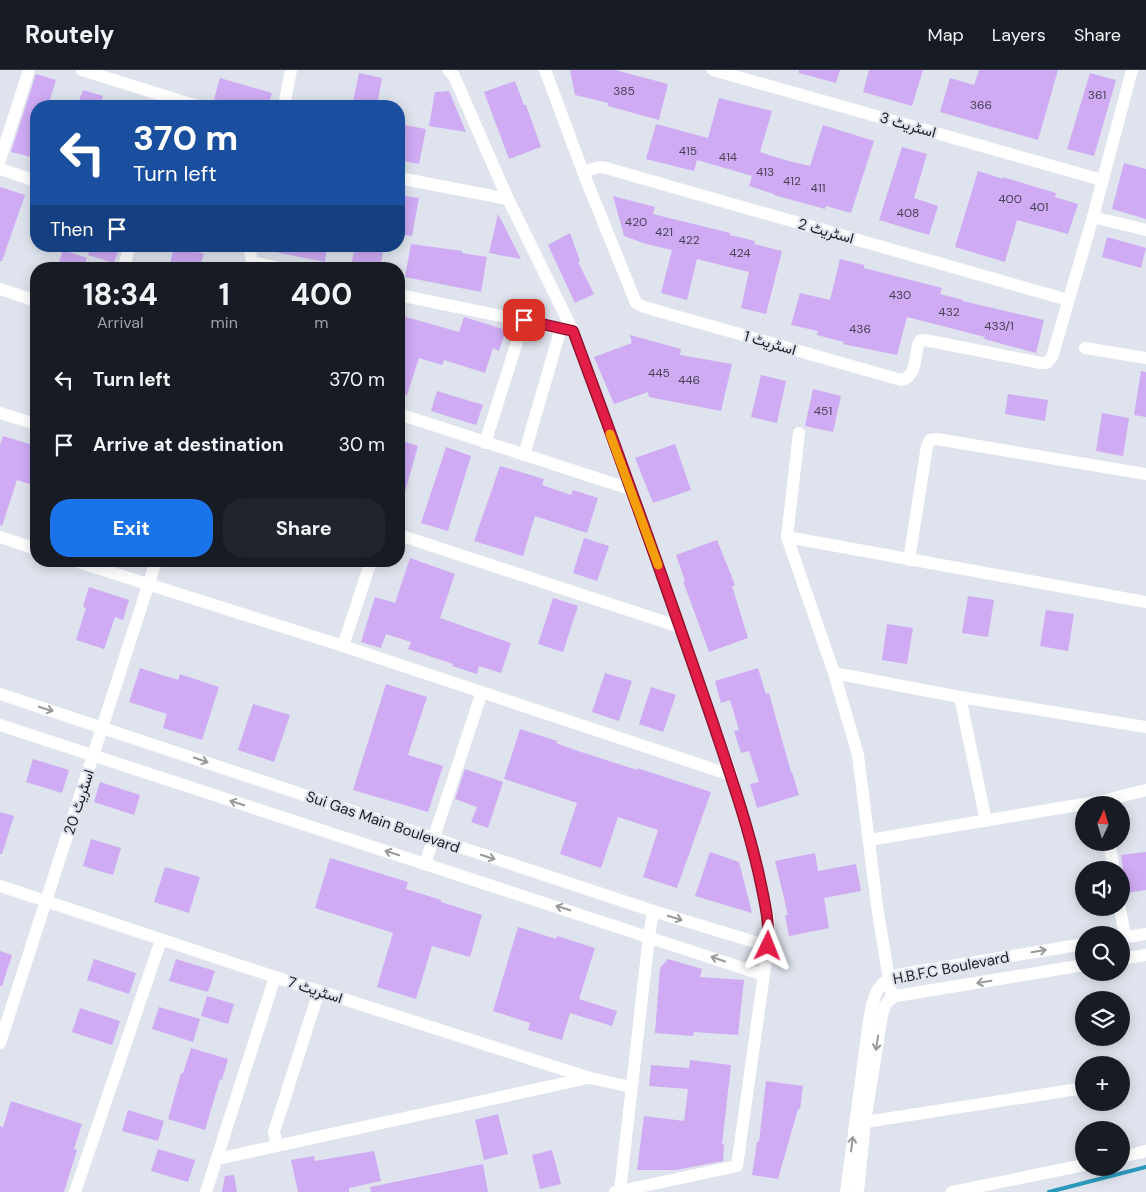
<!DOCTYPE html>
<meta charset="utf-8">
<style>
body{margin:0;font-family:"DM Sans",Vazirmatn,sans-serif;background:#20242c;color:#f1f3f6;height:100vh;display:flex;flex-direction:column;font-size:19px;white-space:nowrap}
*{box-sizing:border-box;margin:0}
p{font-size:16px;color:#9ea1a6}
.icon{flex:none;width:28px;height:28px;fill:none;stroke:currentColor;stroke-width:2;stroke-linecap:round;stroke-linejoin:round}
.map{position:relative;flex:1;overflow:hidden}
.panel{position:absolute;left:30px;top:192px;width:375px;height:305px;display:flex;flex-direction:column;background:#171b24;border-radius:20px;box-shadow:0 2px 12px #0003}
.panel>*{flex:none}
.banner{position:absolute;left:30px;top:30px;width:375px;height:152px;border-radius:20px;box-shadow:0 2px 12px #0003;background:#1a4fa0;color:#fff;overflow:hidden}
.needle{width:32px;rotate:4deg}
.controls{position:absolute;left:1075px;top:726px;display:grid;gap:10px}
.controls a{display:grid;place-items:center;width:55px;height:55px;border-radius:50%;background:#171b24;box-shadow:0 2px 12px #0003;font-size:25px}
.pin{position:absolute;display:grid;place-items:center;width:42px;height:42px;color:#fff;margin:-21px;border-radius:10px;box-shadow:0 2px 8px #0006}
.me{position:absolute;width:55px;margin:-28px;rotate:2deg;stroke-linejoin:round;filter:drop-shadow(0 0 4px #0008)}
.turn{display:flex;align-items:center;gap:18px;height:105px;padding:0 20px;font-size:22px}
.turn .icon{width:65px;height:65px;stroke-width:2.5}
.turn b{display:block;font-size:35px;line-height:42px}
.then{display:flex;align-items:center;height:48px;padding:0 20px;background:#0003;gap:10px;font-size:19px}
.eta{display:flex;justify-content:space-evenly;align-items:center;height:85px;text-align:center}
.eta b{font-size:30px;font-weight:700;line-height:35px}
.button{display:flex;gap:10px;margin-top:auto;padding:10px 20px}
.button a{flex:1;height:58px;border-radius:20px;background:#1a73e8;color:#fff;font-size:20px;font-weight:700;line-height:58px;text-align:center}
.button a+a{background:#20242c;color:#f1f3f6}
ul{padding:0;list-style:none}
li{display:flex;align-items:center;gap:15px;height:65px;padding:0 20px}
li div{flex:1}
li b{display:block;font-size:19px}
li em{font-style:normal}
header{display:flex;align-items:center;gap:30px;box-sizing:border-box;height:70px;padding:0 25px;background:#171b24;border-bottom:1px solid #363941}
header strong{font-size:24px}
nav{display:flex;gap:28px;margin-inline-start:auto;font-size:18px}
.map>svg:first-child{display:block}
</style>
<header>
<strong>Routely</strong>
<nav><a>Map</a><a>Layers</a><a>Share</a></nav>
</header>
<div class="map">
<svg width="1146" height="1122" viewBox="0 0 1146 1122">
<rect width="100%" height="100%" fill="#dee3ed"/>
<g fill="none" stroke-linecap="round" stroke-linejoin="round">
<path stroke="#2c98bc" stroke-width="4" d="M1049 1122 1146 1097"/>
</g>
<g fill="#cfabf4">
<path d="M570 0H615L668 14 659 50 608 36V33L575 25Z"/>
<path d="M799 0H840L836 13 799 3Z"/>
<path d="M869 0H923L912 36 863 22Z"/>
<path d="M979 0H1058L1038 70 940 42 950 8 974 15Z"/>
<path d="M359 3 382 8 377 36H352Z"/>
<path d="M1090 3 1116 10 1094 86 1067 79Z"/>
<path d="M36 4 56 10 48 36H36V88L11 82Z"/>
<path d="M220 8 272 23 268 36H239L214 29Z"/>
<path d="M515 11 524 35H526L541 77 509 89 484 22Z"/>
<path d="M83 20 103 26 100 36H77Z"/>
<path d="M449 21 466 62 429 56 435 22Z"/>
<path d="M719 28 772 41 760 82 785 90 810 96 823 55 874 71 851 143 826 136 825 139 774 125V124L749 116 752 106 697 90 694 101 646 89 656 54 708 68Z"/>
<path d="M399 54 426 59 419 94 399 90Z"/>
<path d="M902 77 927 84 914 128 938 136 929 165 879 150Z"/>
<path d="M1124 93 1146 99V149L1112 139Z"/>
<path d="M978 101 1003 109V107L1056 123 1055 127 1078 134 1068 164 1017 150 1005 192 955 177Z"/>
<path d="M0 117 25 125 2 191H0Z"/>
<path d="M399 125 419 128 412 166 399 164Z"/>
<path d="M613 126 655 137 653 144 730 163V165L755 171 754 174 782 181 766 244 741 238 749 202 697 189 687 230 661 223 672 180 646 174 624 166Z"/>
<path d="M498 144 521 189 489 183Z"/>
<path d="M570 163 580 191 578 192 594 224 575 233 548 175Z"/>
<path d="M1107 167 1146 178 1141 198 1102 187Z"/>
<path d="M411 174 462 181V183L487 187 481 222 405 207Z"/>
<path d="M91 176H120L114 193 88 185Z"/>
<path d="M175 176H180L204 184 199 199H168Z"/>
<path d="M270 176H327L325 192 270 181Z"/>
<path d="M355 176H384L380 199 351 197Z"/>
<path d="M63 180 87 188 83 199H57Z"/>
<path d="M840 189 864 195V198L942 218 940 224 963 230V231L1044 250 1036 283 984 269 985 267 907 247 897 285 843 274 844 272 817 265 818 261 791 255 800 223 830 230Z"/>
<path d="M399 245 459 262 464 247 506 260 499 281 493 278 485 303 444 290 442 295 419 288 407 325 399 323Z"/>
<path d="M630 265 681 279 680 285 732 294 721 341 649 327 648 322 614 334 594 287 632 273Z"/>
<path d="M1141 301 1146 302V347L1134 345Z"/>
<path d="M761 305 786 311 777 353 751 347Z"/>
<path d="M813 319 841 326 833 362 805 356Z"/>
<path d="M437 321 483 335 476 355 431 341Z"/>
<path d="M1008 324 1048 330 1045 351 1005 344Z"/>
<path d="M1102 343 1129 348 1123 386 1096 381Z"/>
<path d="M3 366 36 376V416L17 410 2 456 0 455V375Z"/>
<path d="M399 370 418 376 401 436H399Z"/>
<path d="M675 374 691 420 653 433 635 388Z"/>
<path d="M446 377 471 386 448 461 421 453Z"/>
<path d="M500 396 544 409 542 415 571 425 573 420 598 428 587 463 535 446 523 486 474 471Z"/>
<path d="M584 468 609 476 597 511 573 503Z"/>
<path d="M717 470 735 515 732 516 748 568 709 582 683 511H685L676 485Z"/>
<path d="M410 488 455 504 440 548 511 573 501 603 479 596 477 604 452 596 453 594 408 579 411 572 386 564 381 578 361 572 375 527 395 533Z"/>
<path d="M89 517 129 530 123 550 115 547 104 579 76 570 86 538 83 537Z"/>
<path d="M968 526 994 530 988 567 962 563Z"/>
<path d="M553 528 578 536 563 582 538 574Z"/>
<path d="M1046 540 1074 544 1068 581 1040 576Z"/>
<path d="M887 554 913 558 907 594 882 590Z"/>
<path d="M140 598 178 610 180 604 219 617 202 670 163 658 167 644 129 632Z"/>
<path d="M758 598 766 624 769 623 791 702H792L799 725 757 738 750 714 759 712 749 681 741 683 734 661 739 660 730 630 721 633 715 611Z"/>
<path d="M605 603 632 611 619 651 592 642Z"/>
<path d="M386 614 427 627 408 685 443 696 428 742 353 720Z"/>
<path d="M651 617 676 625 663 662 639 654Z"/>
<path d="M253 634 290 645 274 692 238 680Z"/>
<path d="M520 659 557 671 556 673 578 681 637 700V698L711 722 677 818 643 807 658 760 618 747 601 798 560 784 577 733 504 709Z"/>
<path d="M33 689 69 700 62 723 26 712Z"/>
<path d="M465 699 503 712 488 758 471 752 477 737 455 729Z"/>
<path d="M100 712 140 725 134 745 94 732Z"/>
<path d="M0 742 14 746 2 784H0Z"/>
<path d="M91 769 121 778 113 805 83 796Z"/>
<path d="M710 782 739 792 752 843 695 826Z"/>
<path d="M1146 782V820L1126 823 1121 785Z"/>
<path d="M815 783 818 801 856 794 861 821 824 828 829 858 789 866 785 845H788L775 791Z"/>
<path d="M330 788 408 812 406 819 441 830V832L482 845 470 887 432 876 416 929 377 917 393 863 315 838Z"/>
<path d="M165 797 200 807 189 843 154 832Z"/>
<path d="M518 857 556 869 557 866 595 878 579 929 617 941 612 956 570 943 562 970 528 960 530 953 493 941Z"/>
<path d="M0 881 12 885 2 916H0Z"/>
<path d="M94 889 136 903 129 924 87 910Z"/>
<path d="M176 889 215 901 208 922 169 911Z"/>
<path d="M668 889 702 899 700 907 744 910 738 965 694 962 693 966 655 963 660 898Z"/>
<path d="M207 926 234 934 228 954 201 946Z"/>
<path d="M159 937 200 949 193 972 152 959Z"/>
<path d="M80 938 120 951 112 975 72 962Z"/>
<path d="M191 978 228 989 222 1010 220 1009 205 1060 168 1049 181 1003H183Z"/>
<path d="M690 990 731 995 722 1074 724 1075 723 1091 676 1100H637L644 1046 684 1051 685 1044 688 1019 649 1016 651 995 689 998Z"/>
<path d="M766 1011 803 1016 800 1039H798L778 1109 752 1105 757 1072H759Z"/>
<path d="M11 1031 82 1054 74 1079 77 1080 64 1122H0V1056L3 1057Z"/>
<path d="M128 1040 164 1051 158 1071 122 1061Z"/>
<path d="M498 1044 508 1084 484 1090 475 1050Z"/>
<path d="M158 1079 195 1090 188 1112 151 1101Z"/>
<path d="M552 1080 561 1114 540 1119 532 1085Z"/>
<path d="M374 1081 381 1111 349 1118V1122H298L291 1090 314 1086 315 1091Z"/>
<path d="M483 1094 488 1122H371L370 1117Z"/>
<path d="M234 1105 237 1122H222L225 1106Z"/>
</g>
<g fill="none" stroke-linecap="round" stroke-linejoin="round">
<g stroke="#fff" stroke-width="12">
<path d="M82 0 197 36"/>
<path d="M448 0 454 6 508 129 573 261 680 557 731 705 755 787 769 851 768 876 737 1096 615 1122"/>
<path d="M545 0 583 102 636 233 644 237 901 310C916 308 915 287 918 275L920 271 925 270 1041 293H1047L1052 287 1093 147 1132 0"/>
<path d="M713 0 1102 110"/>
<path d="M284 36 291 0"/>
<path d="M0 90 29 0"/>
<path d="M0 99 36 111"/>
<path d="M583 102 599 97 606 98 1068 230"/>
<path d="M399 108 508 129"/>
<path d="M1093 147 1146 160"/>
<path d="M249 176 252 192 250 199"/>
<path d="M252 192 284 199"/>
<path d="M123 199 130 176"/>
<path d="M0 219 36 231"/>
<path d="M399 225 573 261"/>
<path d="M1085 278 1146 288"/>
<path d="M0 343 36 354"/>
<path d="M399 344 630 419"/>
<path d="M799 363 787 467 834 603 858 685 877 836 892 928"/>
<path d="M485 373 524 250"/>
<path d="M524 385 561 258"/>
<path d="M399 465 680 557"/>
<path d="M0 467 36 479"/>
<path d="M787 467 1146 532"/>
<path d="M909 490 927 376 930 370 937 369 1146 404"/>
<path d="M75 491 343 576 731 705"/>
<path d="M343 576 371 491"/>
<path d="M834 603 960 627 1146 657"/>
<path d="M0 624 653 841 768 876"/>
<path d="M960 627 986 751"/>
<path d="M0 655 764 905"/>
<path d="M869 770 1102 731 1146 720"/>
<path d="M1109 772 1114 800"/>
<path d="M425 794 482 622"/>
<path d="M0 816 275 907 590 1008 631 1017"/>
<path d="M1120 838 1125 867"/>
<path d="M1121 868 1146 864"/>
<path d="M1121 889 1146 885"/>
<path d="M0 973 156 491"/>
<path d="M865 1052 1084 1018"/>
<path d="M277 1075 274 1062 319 921"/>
<path d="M1121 1087 1146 1081"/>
<path d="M217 1089 588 1008"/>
<path d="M620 1121 649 866 653 841"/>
<path d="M75 1122 161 870"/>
<path d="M206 1122 275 907"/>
<path d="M846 1122 869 951C873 927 876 910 902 904L1084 874"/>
<path d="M858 1122 865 1052 882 945C884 936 887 930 896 926L1084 895"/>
<path d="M952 1122 1084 1095"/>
</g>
</g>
<defs><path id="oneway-shaft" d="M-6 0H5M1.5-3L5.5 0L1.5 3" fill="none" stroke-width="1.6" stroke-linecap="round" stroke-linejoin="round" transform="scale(1.25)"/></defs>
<g stroke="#98999a">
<use href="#oneway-shaft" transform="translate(46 639) rotate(18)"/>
<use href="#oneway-shaft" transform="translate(201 690) rotate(19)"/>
<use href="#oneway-shaft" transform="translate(237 733) rotate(-162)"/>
<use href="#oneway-shaft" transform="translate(392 783) rotate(-162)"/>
<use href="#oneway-shaft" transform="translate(488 787) rotate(18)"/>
<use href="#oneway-shaft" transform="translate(563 838) rotate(-162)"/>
<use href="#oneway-shaft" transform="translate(675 848) rotate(17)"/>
<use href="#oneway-shaft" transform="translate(1039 881) rotate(-9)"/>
<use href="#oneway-shaft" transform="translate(718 889) rotate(-161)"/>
<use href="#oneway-shaft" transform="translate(984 912) rotate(171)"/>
<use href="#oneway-shaft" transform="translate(877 973) rotate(99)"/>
<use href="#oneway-shaft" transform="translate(852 1074) rotate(-83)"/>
</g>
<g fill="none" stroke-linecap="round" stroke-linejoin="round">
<defs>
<path id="route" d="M524 250 573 261C621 390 667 519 712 650 729 701 747 752 759 805 764 829 770 852 768 876"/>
</defs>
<use href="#route" stroke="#92132f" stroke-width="12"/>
<use href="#route" stroke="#e11d48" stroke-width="9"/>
<path stroke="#f59e0b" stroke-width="9" d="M610 364 658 495"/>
</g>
<g text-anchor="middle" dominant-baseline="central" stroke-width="4.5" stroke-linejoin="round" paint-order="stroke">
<g font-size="12" fill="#474054">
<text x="624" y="21">385</text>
<text x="1097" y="25">361</text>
<text x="981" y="35">366</text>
<text x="688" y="81">415</text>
<text x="728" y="87">414</text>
<text x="765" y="102">413</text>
<text x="792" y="111">412</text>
<text x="818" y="118">411</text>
<text x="1010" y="129">400</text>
<text x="1039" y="137">401</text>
<text x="908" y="143">408</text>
<text x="636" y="152">420</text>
<text x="664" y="162">421</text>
<text x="689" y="170">422</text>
<text x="740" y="183">424</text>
<text x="900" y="225">430</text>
<text x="949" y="242">432</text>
<text x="999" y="256">433/1</text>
<text x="860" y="259">436</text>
<text x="659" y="303">445</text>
<text x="689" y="310">446</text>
<text x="823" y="341">451</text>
</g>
<g font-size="15" fill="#1a1c1f" stroke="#dee3ed">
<text transform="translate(908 55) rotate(16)">اسٹریٹ 3</text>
<text transform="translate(826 161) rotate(16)">اسٹریٹ 2</text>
<text transform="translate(770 273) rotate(16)">اسٹریٹ 1</text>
<text transform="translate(79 732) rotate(-72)">اسٹریٹ 20</text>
<text transform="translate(383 752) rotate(19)">Sui Gas Main Boulevard</text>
<text transform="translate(951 898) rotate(-11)">H.B.F.C Boulevard</text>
<text transform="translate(315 920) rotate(18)">اسٹریٹ 7</text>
</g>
</g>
</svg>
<div class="controls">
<a><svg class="needle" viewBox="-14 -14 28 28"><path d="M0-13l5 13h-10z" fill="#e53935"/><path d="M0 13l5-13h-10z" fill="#9ea1a6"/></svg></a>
<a><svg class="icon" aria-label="sound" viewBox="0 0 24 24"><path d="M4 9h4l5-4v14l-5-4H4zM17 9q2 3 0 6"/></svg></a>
<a><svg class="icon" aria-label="search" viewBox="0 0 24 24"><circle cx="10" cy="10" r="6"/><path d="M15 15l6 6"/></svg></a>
<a><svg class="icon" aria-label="layers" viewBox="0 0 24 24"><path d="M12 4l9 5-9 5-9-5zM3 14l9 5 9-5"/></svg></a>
<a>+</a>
<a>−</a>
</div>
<div class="pin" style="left:524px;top:250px;background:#d93025"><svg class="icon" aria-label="arrive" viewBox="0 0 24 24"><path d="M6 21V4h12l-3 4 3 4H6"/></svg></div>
<svg class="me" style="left:768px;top:876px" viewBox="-20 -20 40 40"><path d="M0-17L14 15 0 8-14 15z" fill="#e11d48" stroke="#fff" stroke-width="4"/></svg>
<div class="banner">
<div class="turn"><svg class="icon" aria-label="left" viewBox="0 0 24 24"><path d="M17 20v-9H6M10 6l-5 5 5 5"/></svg><div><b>370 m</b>Turn left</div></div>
<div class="then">Then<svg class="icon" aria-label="arrive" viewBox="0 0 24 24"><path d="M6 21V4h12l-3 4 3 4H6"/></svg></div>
</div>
<section class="panel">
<div class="eta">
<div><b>18:34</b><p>Arrival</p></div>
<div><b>1</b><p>min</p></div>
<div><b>400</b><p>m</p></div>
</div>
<ul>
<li><svg class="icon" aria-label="left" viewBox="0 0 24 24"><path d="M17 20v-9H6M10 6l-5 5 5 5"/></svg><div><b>Turn left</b></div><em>370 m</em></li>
<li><svg class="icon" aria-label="arrive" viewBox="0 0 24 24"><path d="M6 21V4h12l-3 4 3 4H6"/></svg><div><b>Arrive at destination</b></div><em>30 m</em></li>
</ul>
<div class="button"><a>Exit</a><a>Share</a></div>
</section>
</div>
